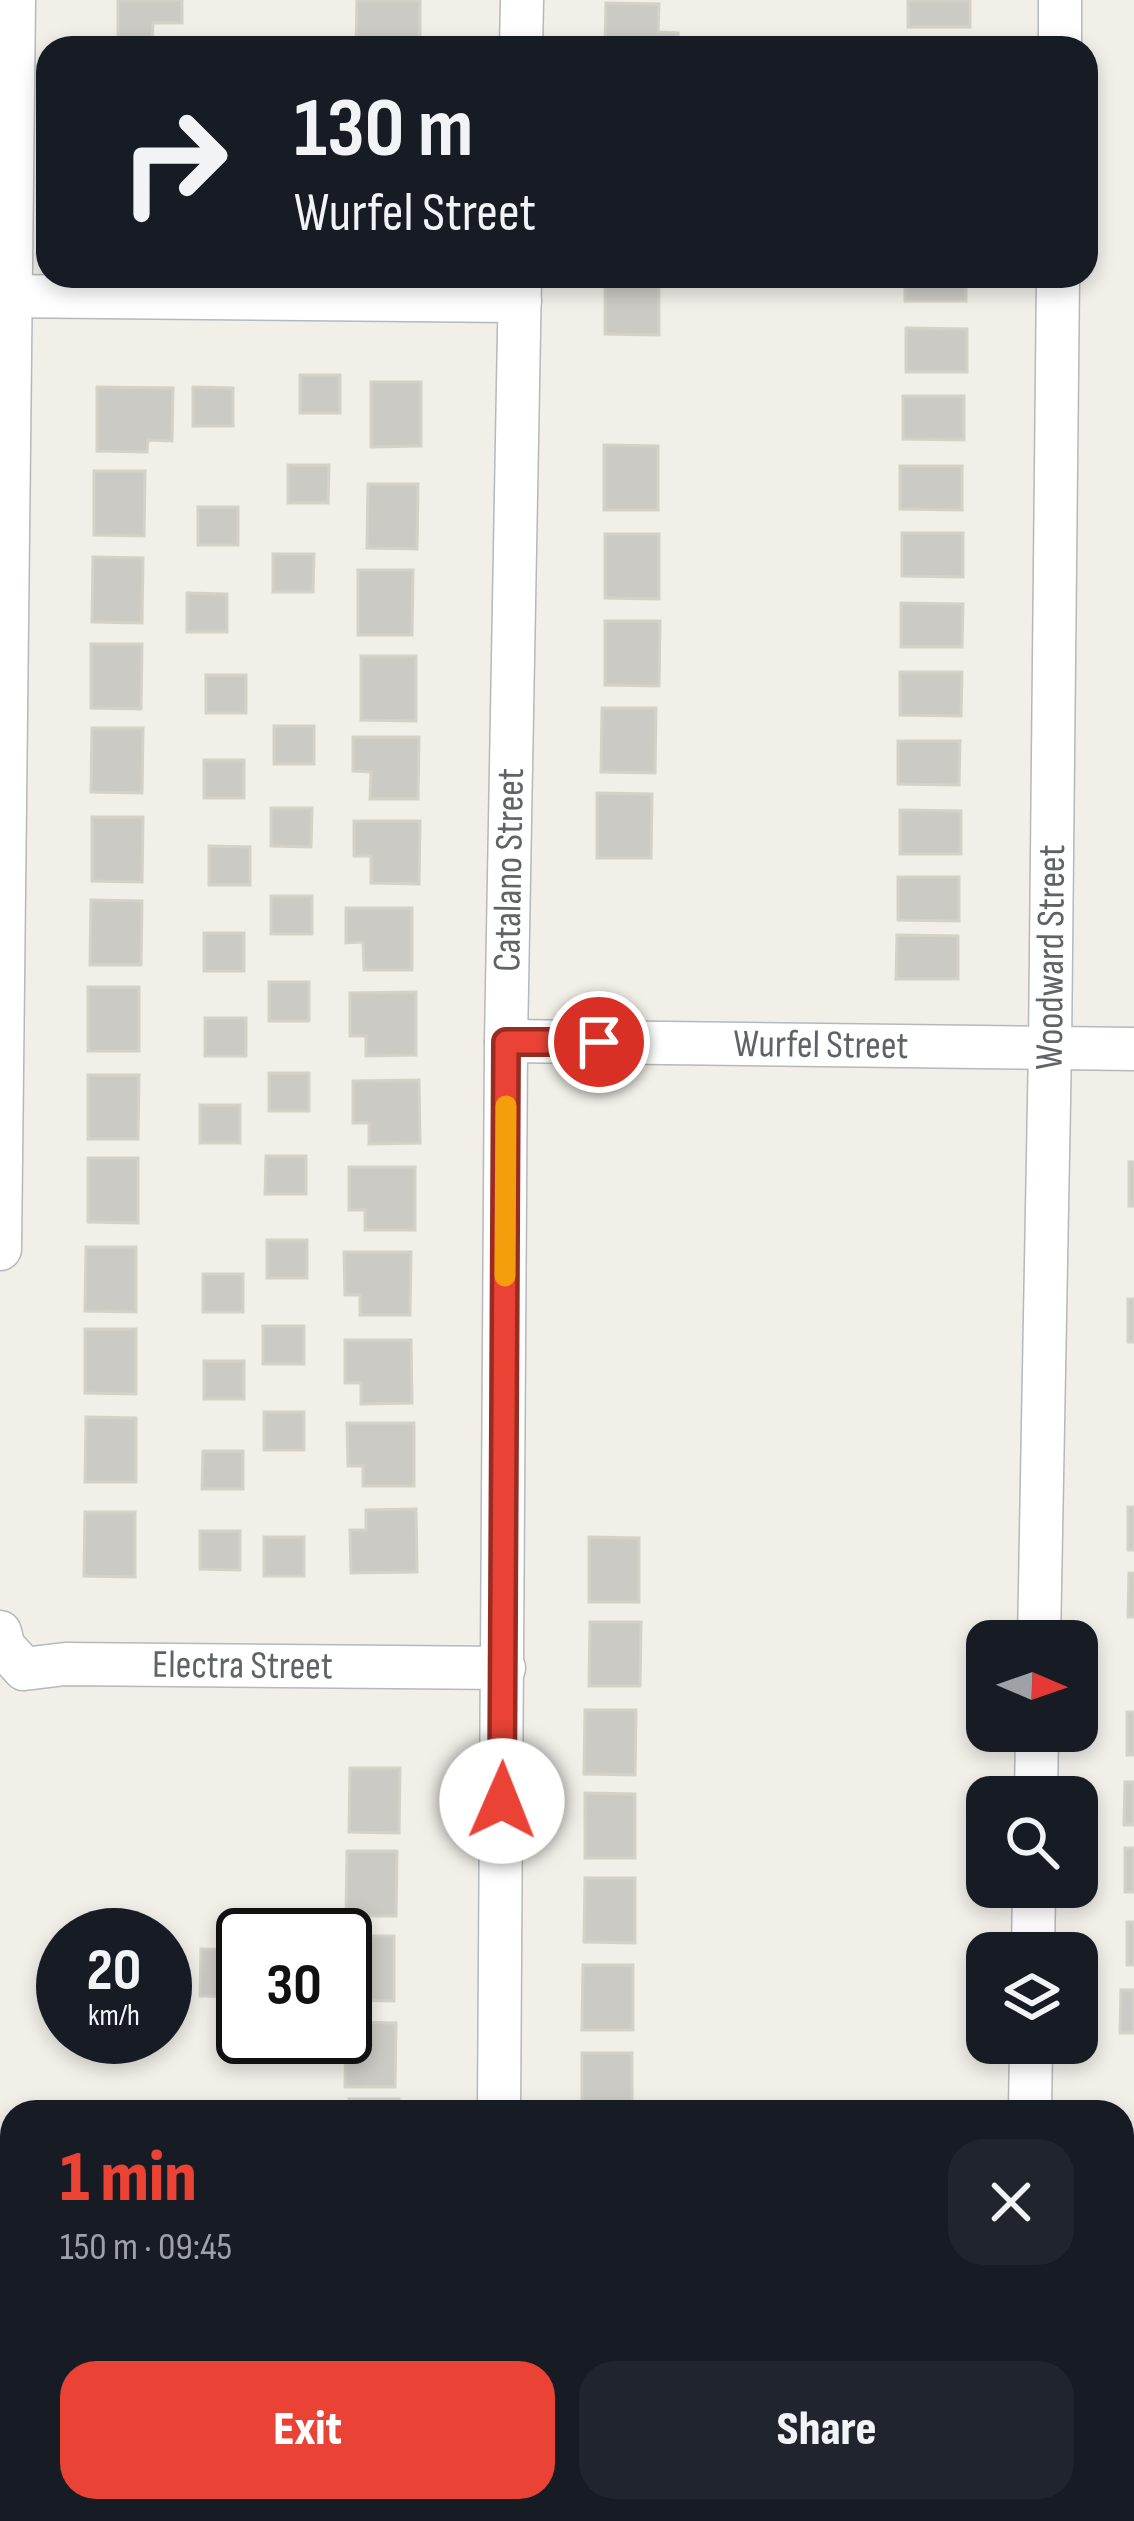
<!DOCTYPE html>
<meta charset="utf-8">
<style>
body{margin:0;font-family:"Sofia Sans Condensed",sans-serif;background:#20242c;color:#f1f3f6;height:100vh;display:flex;flex-direction:column;font-size:45px;white-space:nowrap}
*{box-sizing:border-box;margin:0}
p{font-size:39px;color:#9ea1a6}
.icon{flex:none;width:66px;height:66px;fill:none;stroke:currentColor;stroke-width:2;stroke-linecap:round;stroke-linejoin:round}
.map{position:relative;flex:1;overflow:hidden}
.panel{position:absolute;left:0px;top:2100px;width:1134px;height:423px;display:flex;flex-direction:column;background:#171b24;border-radius:36px 36px 0 0;box-shadow:0 6px 18px #0003}
.panel>*{flex:none}
.hud{position:absolute;left:36px;top:36px;width:1062px;height:252px;border-radius:36px;box-shadow:0 6px 18px #0003;background:#171b24;color:#f1f3f6;overflow:hidden}
.needle{width:78px;rotate:92deg}
.buttons{position:absolute;left:966px;top:1620px;display:grid;gap:24px}
.buttons a{display:grid;place-items:center;width:132px;height:132px;border-radius:24px;background:#171b24;box-shadow:0 6px 18px #0003;font-size:60px}
.speed{position:absolute;left:36px;top:1908px;display:flex;gap:24px;font-size:60px;font-weight:700;text-align:center}
.speed>*{display:grid;place-content:center;width:156px;height:156px;border-radius:50%;background:#171b24;box-shadow:0 6px 18px #0003;line-height:1}
.speed small{font-size:30px;font-weight:400}
.speed .limit{border:6px solid #111;border-radius:18px;background:#fff;color:#111}
.pin{position:absolute;display:grid;place-items:center;width:102px;height:102px;color:#fff;margin:-51px;border:6px solid #fff;border-radius:50%;box-shadow:0 3px 12px #0007}
.me{position:absolute;width:132px;margin:-66px;rotate:1deg;stroke-linejoin:round;filter:drop-shadow(0 0 9px #0008)}
.turn{display:flex;align-items:center;gap:42px;height:252px;padding:0 60px;font-size:54px}
.turn .icon{width:156px;height:156px;stroke-width:2.5}
.turn b{display:block;font-size:84px;line-height:102px}
.round{display:grid;place-items:center;flex:none;width:126px;height:126px;border-radius:36px;background:#20242c}
.head{display:flex;align-items:center;justify-content:space-between;height:204px;padding:0 60px}
h1{font-size:72px;font-weight:800;line-height:90px;color:#ea4335}
.cta{display:flex;gap:24px;margin-top:auto;padding:24px 60px}
.cta a{flex:1;height:138px;border-radius:36px;background:#ea4335;color:#fff;font-size:48px;font-weight:800;line-height:138px;text-align:center}
.cta a+a{background:#20242c;color:#f1f3f6}
.map>svg:first-child{display:block}
</style>
<div class="map">
<svg width="1134" height="2521" viewBox="0 0 1134 2521">
<rect width="100%" height="100%" fill="#f1efe8"/>
<path fill="#c5e8c5" d="M0 2380H12V2511H234L233 2521H0Z"/>
<g fill="#cccac5" stroke="#d6d1c6" stroke-width="3">
<path d="M118 0H182V23H153L152 41 118 40Z"/>
<path d="M357 0H420V45H356Z"/>
<rect x="908" y="0" width="62" height="27"/>
<path d="M606 3 659 4 658 32 678 33 679 48H605Z"/>
<path d="M605 276H659V335L605 334Z"/>
<rect x="905" y="276" width="61" height="25"/>
<path d="M906 328 967 329V372H906Z"/>
<rect x="300" y="375" width="40" height="38"/>
<path d="M371 382H421V446L371 447Z"/>
<path d="M97 387 173 388 172 441 148 440 147 452 97 451Z"/>
<path d="M193 387 233 388V426H193Z"/>
<path d="M903 396H964V440L903 439Z"/>
<path d="M604 445 658 446V510H604Z"/>
<path d="M288 465H329L328 503H288Z"/>
<path d="M900 466H962V510L900 509Z"/>
<path d="M94 471H145L144 536 94 535Z"/>
<path d="M368 484H418L417 549 367 548Z"/>
<rect x="198" y="507" width="40" height="38"/>
<path d="M902 533H963V577L902 576Z"/>
<path d="M605 534H659V599L605 598Z"/>
<path d="M273 554H314L313 592H273Z"/>
<path d="M93 557 143 558 142 623 92 622Z"/>
<path d="M358 570H413L412 635H358Z"/>
<path d="M187 593 227 594V632H187Z"/>
<path d="M901 603 963 604 962 647H901Z"/>
<path d="M605 621H660L659 686 605 685Z"/>
<path d="M91 644H142L141 709 91 708Z"/>
<path d="M361 656H416V721L361 720Z"/>
<path d="M900 672H962L961 716 900 715Z"/>
<rect x="206" y="675" width="40" height="38"/>
<path d="M602 708H656L655 773 601 772Z"/>
<rect x="274" y="726" width="40" height="38"/>
<path d="M92 728H143L142 793 91 792Z"/>
<path d="M353 737H419L418 799H370L371 772 353 771Z"/>
<path d="M898 741H960L959 785 898 784Z"/>
<rect x="204" y="760" width="40" height="38"/>
<path d="M597 793 652 794 651 858H597Z"/>
<path d="M271 808H312L311 847 271 846Z"/>
<path d="M900 810 961 811V854H900Z"/>
<path d="M92 817H143L142 882 92 881Z"/>
<path d="M354 821H420L419 884 371 883V856H354Z"/>
<path d="M209 846 250 847V885H209Z"/>
<path d="M898 877H959V921L898 920Z"/>
<rect x="271" y="896" width="41" height="38"/>
<path d="M91 900 142 901 141 965H90Z"/>
<path d="M346 908H412V970H364L363 942 346 943Z"/>
<rect x="204" y="933" width="40" height="38"/>
<path d="M897 935 958 936V979H896Z"/>
<rect x="269" y="982" width="40" height="39"/>
<rect x="88" y="987" width="51" height="64"/>
<path d="M416 992V1055L366 1056V1036H350V993Z"/>
<rect x="205" y="1018" width="41" height="38"/>
<rect x="269" y="1073" width="40" height="38"/>
<path d="M88 1075H139L138 1139H88Z"/>
<path d="M419 1080 420 1143 369 1144V1123H353V1081Z"/>
<rect x="200" y="1105" width="40" height="38"/>
<path d="M266 1156H306V1194H265Z"/>
<path d="M88 1158H138V1223L88 1222Z"/>
<rect x="1129" y="1162" width="5" height="44"/>
<path d="M349 1167H415V1230H365V1210H349Z"/>
<rect x="267" y="1240" width="40" height="38"/>
<path d="M86 1247H136V1312L85 1311Z"/>
<path d="M344 1252H411L410 1315H360V1295H345Z"/>
<rect x="203" y="1274" width="40" height="38"/>
<rect x="1128" y="1299" width="6" height="43"/>
<rect x="263" y="1326" width="41" height="38"/>
<path d="M85 1329H136V1394L85 1393Z"/>
<path d="M345 1340H411L412 1403 361 1404V1383H345Z"/>
<rect x="204" y="1361" width="40" height="38"/>
<rect x="264" y="1412" width="40" height="38"/>
<path d="M86 1417 136 1418V1482H85Z"/>
<path d="M347 1423H414V1486H363V1466H348Z"/>
<path d="M203 1451H243V1489H202Z"/>
<rect x="1128" y="1507" width="6" height="43"/>
<path d="M416 1509 417 1572 351 1573 350 1530H366V1510Z"/>
<path d="M85 1512H135V1577L84 1576Z"/>
<path d="M200 1531H240V1570L200 1569Z"/>
<rect x="264" y="1537" width="40" height="39"/>
<path d="M589 1537 639 1538V1602H589Z"/>
<path d="M1129 1573H1134V1617H1128Z"/>
<path d="M590 1622H641L640 1686H589Z"/>
<path d="M585 1710H636L635 1775 584 1774Z"/>
<rect x="1127" y="1712" width="7" height="43"/>
<path d="M350 1768H400L399 1833 349 1832Z"/>
<path d="M1125 1782H1134V1825H1124Z"/>
<path d="M585 1793 635 1794V1858H585Z"/>
<rect x="1125" y="1848" width="9" height="44"/>
<path d="M347 1851H397L396 1916H346Z"/>
<path d="M585 1878H635V1943L584 1942Z"/>
<rect x="1127" y="1922" width="7" height="43"/>
<path d="M345 1936H394V2001L345 2000Z"/>
<path d="M201 1949 243 1950V1997L200 1996Z"/>
<path d="M583 1965H633V2030H582Z"/>
<path d="M1121 1990H1134V2033H1120Z"/>
<path d="M346 2022 396 2023 395 2087H345Z"/>
<rect x="582" y="2053" width="50" height="59"/>
<rect x="349" y="2099" width="50" height="13"/>
</g>
<g fill="none" stroke-linecap="round" stroke-linejoin="round">
<defs>
<g id="minor">
<path d="M521 48 522 0"/>
<path d="M1060 48V0"/>
<path d="M0 296 520 301"/>
<path id="s1" d="M506 1041 1134 1049"/>
<path d="M0 1249 14 0"/>
<path id="s2" d="M0 1632 4 1647 24 1669 65 1664 504 1668"/>
<path id="s3" d="M1039 1641 1050 1047 1058 276"/>
<path d="M1036 1797 1037 1731"/>
<path d="M1033 1953 1034 1887"/>
<path id="s4" d="M499 2112 506 1041 520 276"/>
<path d="M1030 2112 1031 2043"/>
<path d="M494 2521V2511"/>
<path d="M1022 2521 1023 2511"/>
</g>
<g id="tertiary">
<path d="M0 2265 12 2266"/>
<path d="M1122 2498H1134"/>
</g>
</defs>
<use href="#minor" stroke="#b5b8bc" stroke-width="45"/>
<use href="#tertiary" stroke="#b5b8bc" stroke-width="57"/>
<use href="#minor" stroke="#fff" stroke-width="42"/>
<use href="#tertiary" stroke="#fff" stroke-width="54"/>
</g>
<g fill="none" stroke-linecap="round" stroke-linejoin="round">
<defs>
<path id="route" d="M502 1801 506 1042H599"/>
</defs>
<use href="#route" stroke="#982c22" stroke-width="30"/>
<use href="#route" stroke="#ea4335" stroke-width="21"/>
<path stroke="#f59e0b" stroke-width="21" d="M505 1276 506 1106"/>
</g>
<g text-anchor="middle" dominant-baseline="central" stroke-width="9" stroke-linejoin="round" paint-order="stroke">
<g font-size="39" fill="#5f6368" stroke="#fff">
<text stroke="none"><textPath href="#s4" startOffset="1242">Catalano Street</textPath></text>
<text stroke="none"><textPath href="#s3" startOffset="684">Woodward Street</textPath></text>
<text stroke="none"><textPath href="#s1" startOffset="315">Wurfel Street</textPath></text>
<text stroke="none"><textPath href="#s2" startOffset="264">Electra Street</textPath></text>
</g>
</g>
</svg>
<div class="buttons">
<a><svg class="needle" viewBox="-14 -14 28 28"><path d="M0-13l5 13h-10z" fill="#e53935"/><path d="M0 13l5-13h-10z" fill="#9ea1a6"/></svg></a>
<a><svg class="icon" aria-label="search" viewBox="0 0 24 24"><circle cx="10" cy="10" r="6"/><path d="M15 15l6 6"/></svg></a>
<a><svg class="icon" aria-label="layers" viewBox="0 0 24 24"><path d="M12 4l9 5-9 5-9-5zM3 14l9 5 9-5"/></svg></a>
</div>
<div class="speed"><div>20<small>km/h</small></div><div class="limit">30</div></div>
<div class="pin" style="left:599px;top:1042px;background:#d93025"><svg class="icon" aria-label="arrive" viewBox="0 0 24 24"><path d="M6 21V4h12l-3 4 3 4H6"/></svg></div>
<svg class="me" style="left:502px;top:1801px" viewBox="-20 -20 40 40"><circle r="19" fill="#fff"/><path d="M0-13L10 11 0 6-10 11z" fill="#ea4335"/></svg>
<div class="hud">
<div class="turn"><svg class="icon" aria-label="right" viewBox="0 0 24 24"><path d="M7 20v-9h11M14 6l5 5-5 5"/></svg><div><b>130 m</b>Wurfel Street</div></div>
</div>
<section class="panel">
<div class="head"><div><h1>1 min</h1><p>150 m · 09:45</p></div><a class="round"><svg class="icon" aria-label="close" viewBox="0 0 24 24"><path d="M6 6l12 12M18 6L6 18"/></svg></a></div>
<div class="cta"><a>Exit</a><a>Share</a></div>
</section>
</div>
